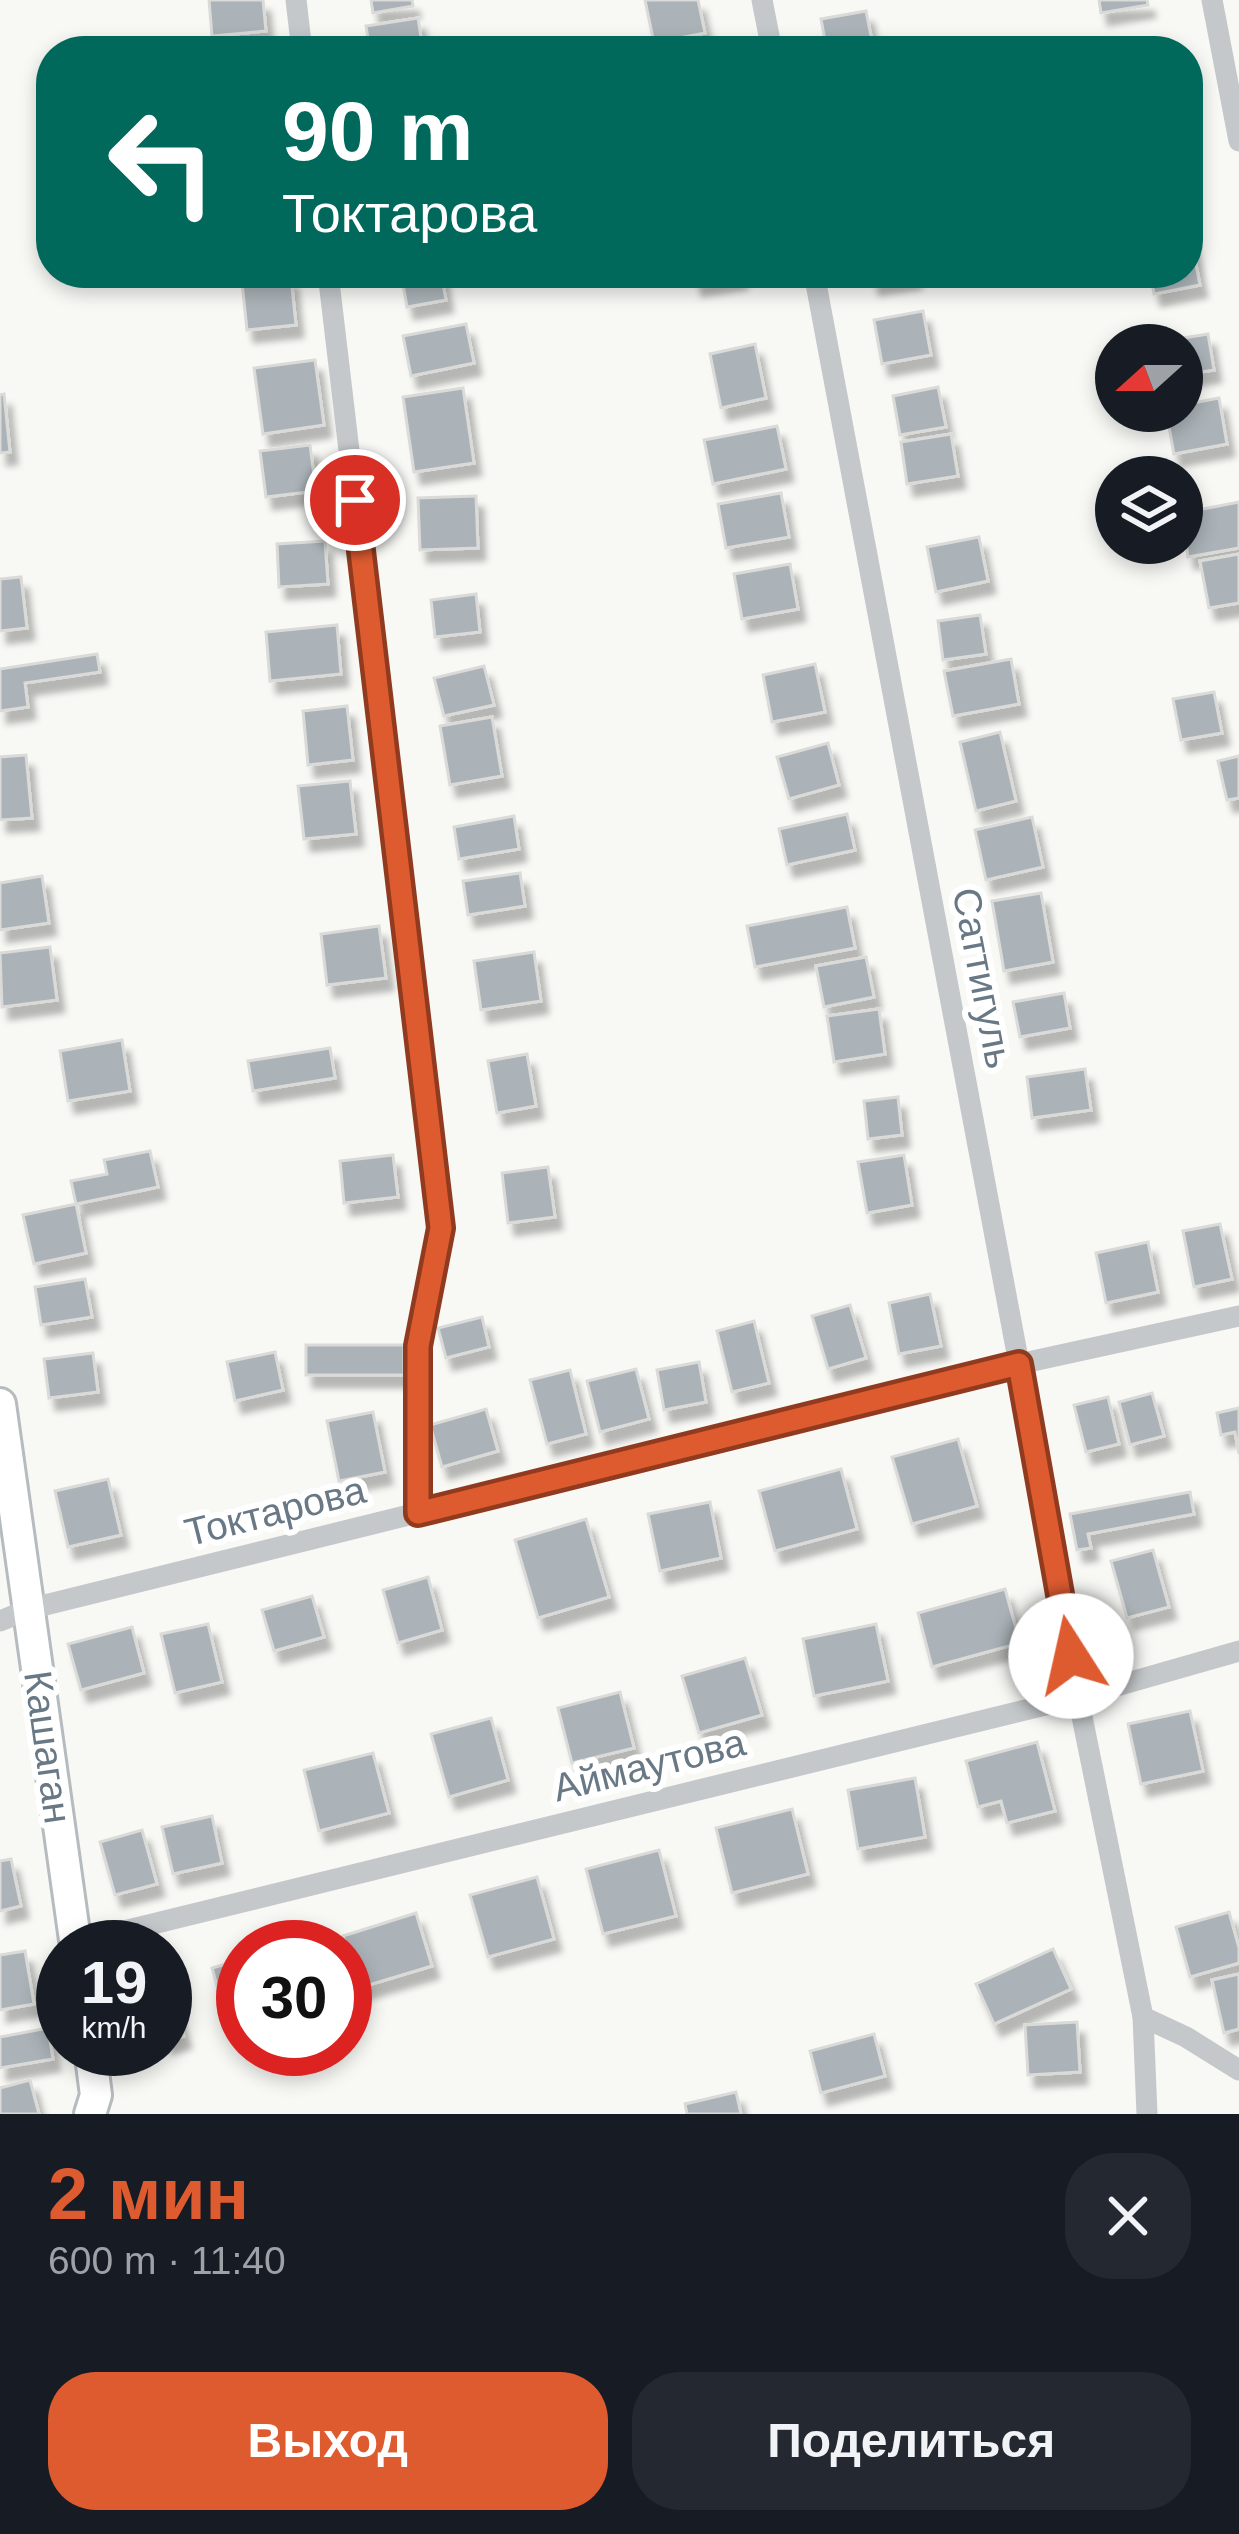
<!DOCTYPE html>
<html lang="ru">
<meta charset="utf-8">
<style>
body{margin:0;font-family:Arial,sans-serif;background:#242831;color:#f1f3f6;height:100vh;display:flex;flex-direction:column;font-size:45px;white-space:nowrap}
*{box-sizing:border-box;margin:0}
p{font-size:39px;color:#9ea1a6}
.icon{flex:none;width:66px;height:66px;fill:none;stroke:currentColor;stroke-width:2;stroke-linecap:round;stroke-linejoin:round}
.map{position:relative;height:2114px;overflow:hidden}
.sheet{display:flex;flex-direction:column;background:#171b24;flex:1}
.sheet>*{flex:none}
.top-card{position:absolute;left:36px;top:36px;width:1167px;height:252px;border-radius:48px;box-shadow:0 6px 18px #0003;background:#00695c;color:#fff;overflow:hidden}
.needle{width:78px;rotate:249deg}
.tools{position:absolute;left:1095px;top:324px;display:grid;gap:24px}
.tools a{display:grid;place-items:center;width:108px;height:108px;border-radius:50%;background:#171b24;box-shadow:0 6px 18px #0003;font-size:60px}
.speed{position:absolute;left:36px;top:1920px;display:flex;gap:24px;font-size:60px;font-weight:700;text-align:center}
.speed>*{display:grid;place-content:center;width:156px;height:156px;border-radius:50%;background:#171b24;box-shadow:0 6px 18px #0003;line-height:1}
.speed small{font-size:30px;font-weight:400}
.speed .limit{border:18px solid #d22;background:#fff;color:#111}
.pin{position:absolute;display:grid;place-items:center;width:102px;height:102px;color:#fff;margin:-51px;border:6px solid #fff;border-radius:50%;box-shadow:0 3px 12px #0007}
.me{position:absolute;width:132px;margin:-66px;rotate:350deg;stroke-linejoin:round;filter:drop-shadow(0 0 9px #0008)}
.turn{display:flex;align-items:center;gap:42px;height:252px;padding:0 48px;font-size:54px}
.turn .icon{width:156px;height:156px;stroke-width:2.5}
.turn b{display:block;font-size:84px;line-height:102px}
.round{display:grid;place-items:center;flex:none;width:126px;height:126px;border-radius:48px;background:#242831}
.overview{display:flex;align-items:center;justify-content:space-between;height:204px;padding:0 48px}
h1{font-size:72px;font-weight:800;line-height:90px;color:#de5b30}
.primary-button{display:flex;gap:24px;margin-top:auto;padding:24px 48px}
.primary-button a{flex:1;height:138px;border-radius:48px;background:#de5b30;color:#fff;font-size:48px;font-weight:800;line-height:138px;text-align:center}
.primary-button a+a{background:#242831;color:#f1f3f6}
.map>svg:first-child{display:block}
</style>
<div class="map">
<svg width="1239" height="2114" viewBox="0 0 1239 2114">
<defs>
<filter id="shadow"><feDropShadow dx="7" dy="12" stdDeviation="3" flood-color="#0004"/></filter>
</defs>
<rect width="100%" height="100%" fill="#f8f8f5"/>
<g fill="#abb3b8" stroke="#dadad8" stroke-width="3" filter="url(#shadow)">
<path d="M209 0H263L266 31 212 36Z"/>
<path d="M371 0H412L413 6 373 13Z"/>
<path d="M645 0H698L705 33 654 43Z"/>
<path d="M1099 0H1147L1148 5 1101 13Z"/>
<path d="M866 11 874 51H827L821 19Z"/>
<path d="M418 18 423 51H370L366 26Z"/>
<path d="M1191 239 1200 285 1154 294 1150 273H1188V240Z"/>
<path d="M401 273H441L446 300 407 307Z"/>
<path d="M693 273H739L740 277 695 284Z"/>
<path d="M871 273H914V277L872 283Z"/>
<path d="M291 277 296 325 247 330 242 282Z"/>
<path d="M923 311 931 355 882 364 874 320Z"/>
<path d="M466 324 474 363 411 376 403 336Z"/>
<path d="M1208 334 1214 370 1182 375V345H1166L1165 341Z"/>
<path d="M755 344 766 398 721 408 710 354Z"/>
<path d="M315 360 324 425 263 434 254 368Z"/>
<path d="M938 387 946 427 900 435 893 396Z"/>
<path d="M463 388 474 463 414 472 403 397Z"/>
<path d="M4 394 10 452 0 453V395Z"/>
<path d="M1219 398 1227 444 1174 454 1166 411H1182V405Z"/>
<path d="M777 426 786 469 713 484 704 440Z"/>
<path d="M951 434 958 476 907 484 901 442Z"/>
<path d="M310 445 316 491 266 497 260 451Z"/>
<path d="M781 493 789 537 726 548 718 504Z"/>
<path d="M476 496 478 548 420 550 418 498Z"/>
<path d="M1239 502V548L1188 557 1182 513Z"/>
<path d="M979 537 988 581 936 592 927 547Z"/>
<path d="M325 541 328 584 279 587 277 544Z"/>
<path d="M1239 554V603L1209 608 1200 561Z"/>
<path d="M790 564 798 609 742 619 734 574Z"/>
<path d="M21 577 27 628 0 631V579Z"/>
<path d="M476 594 480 632 435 637 431 600Z"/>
<path d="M980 615 986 654 943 660 938 621Z"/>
<path d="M337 625 341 674 270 681 266 632Z"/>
<path d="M97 654 100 672 25 683 28 707 0 711V669Z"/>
<path d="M1011 659 1019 704 953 716 944 671Z"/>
<path d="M815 664 825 712 772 722 763 675Z"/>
<path d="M484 666 494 705 444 716 434 678Z"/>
<path d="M1214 692 1222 733 1181 740 1173 699Z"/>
<path d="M347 706 353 760 308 765 303 711Z"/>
<path d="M492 717 502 776 450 785 440 726Z"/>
<path d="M1000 732 1016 801 976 811 960 742Z"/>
<path d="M828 743 839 785 789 799 777 757Z"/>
<path d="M26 755 32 818 0 820V757Z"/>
<path d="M1239 756V798L1227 800 1218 761Z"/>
<path d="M350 781 356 834 304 839 298 786Z"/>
<path d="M847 814 855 850 787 865 779 829Z"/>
<path d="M514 816 519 849 459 859 454 827Z"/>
<path d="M1032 817 1043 867 986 880 975 830Z"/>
<path d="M520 873 525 906 468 915 463 881Z"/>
<path d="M42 876 49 923 0 930V883Z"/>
<path d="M1041 893 1053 962 1004 971 992 901Z"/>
<path d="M847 907 855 948 755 967 747 926Z"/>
<path d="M379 926 386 978 327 985 321 934Z"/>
<path d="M50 947 57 1000 2 1007 0 953Z"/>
<path d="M534 952 541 1001 481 1010 474 961Z"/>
<path d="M866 957 874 997 824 1007 816 966Z"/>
<path d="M1064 993 1070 1028 1020 1037 1013 1002Z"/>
<path d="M879 1009 885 1054 834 1062 827 1016Z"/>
<path d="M122 1040 130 1091 68 1101 60 1051Z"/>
<path d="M330 1048 335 1078 253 1091 248 1061Z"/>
<path d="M527 1054 536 1106 497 1113 488 1061Z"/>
<path d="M1085 1069 1091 1110 1032 1118 1027 1077Z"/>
<path d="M898 1097 902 1135 868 1139 864 1101Z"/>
<path d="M150 1151 158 1187 76 1204 71 1181 107 1174 104 1160Z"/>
<path d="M393 1155 398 1197 344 1203 340 1161Z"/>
<path d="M904 1155 912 1205 867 1213 858 1162Z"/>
<path d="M548 1167 555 1217 508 1223 502 1173Z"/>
<path d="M76 1204 86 1253 34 1264 23 1215Z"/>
<path d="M1220 1224 1232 1279 1194 1287 1183 1231Z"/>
<path d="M1148 1242 1158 1292 1106 1303 1096 1253Z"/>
<path d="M85 1279 92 1317 41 1325 35 1287Z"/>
<path d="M930 1294 941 1346 899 1354 889 1303Z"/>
<path d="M850 1305 866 1358 828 1369 812 1316Z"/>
<path d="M482 1317 489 1347 446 1358 438 1328Z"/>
<path d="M754 1321 769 1383 732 1392 717 1331Z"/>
<rect x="306" y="1345" width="98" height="30"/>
<path d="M275 1352 283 1390 235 1401 227 1362Z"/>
<path d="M93 1353 98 1392 49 1398 44 1359Z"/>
<path d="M699 1362 706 1402 664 1410 657 1370Z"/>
<path d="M636 1369 649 1419 600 1432 587 1381Z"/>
<path d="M570 1370 586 1434 547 1444 530 1380Z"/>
<path d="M1152 1393 1164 1436 1130 1445 1119 1402Z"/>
<path d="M1108 1397 1119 1444 1086 1452 1074 1405Z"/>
<path d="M1239 1408V1454L1235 1432 1221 1435 1217 1413Z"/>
<path d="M486 1409 498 1451 442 1467 430 1425Z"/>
<path d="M373 1412 385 1472 339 1481 327 1421Z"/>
<path d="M958 1439 977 1506 912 1524 892 1457Z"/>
<path d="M841 1469 857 1529 775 1551 759 1491Z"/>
<path d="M108 1479 121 1535 68 1547 55 1491Z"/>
<path d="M1190 1492 1194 1514 1088 1534 1091 1548 1077 1550 1070 1514Z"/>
<path d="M710 1502 721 1558 660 1571 648 1514Z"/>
<path d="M586 1519 609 1597 538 1618 515 1540Z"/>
<path d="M1153 1550 1169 1607 1127 1618 1111 1561Z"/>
<path d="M428 1577 442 1630 398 1643 383 1590Z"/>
<path d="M1005 1589 1020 1643 932 1667 918 1613Z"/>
<path d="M312 1596 324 1637 274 1651 262 1610Z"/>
<path d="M208 1624 222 1682 175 1693 161 1634Z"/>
<path d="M876 1624 888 1681 814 1696 803 1639Z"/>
<path d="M132 1627 144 1673 81 1690 68 1644Z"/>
<path d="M745 1658 762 1715 699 1733 682 1676Z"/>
<path d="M620 1692 634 1748 572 1763 558 1708Z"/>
<path d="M1190 1711 1203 1771 1141 1784 1128 1724Z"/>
<path d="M491 1718 508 1780 449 1797 431 1734Z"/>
<path d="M1037 1742 1055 1811 1007 1823 1001 1801 978 1807 966 1761Z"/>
<path d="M373 1753 389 1813 319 1831 304 1770Z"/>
<path d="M915 1778 925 1837 858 1849 848 1790Z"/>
<path d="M792 1809 808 1874 732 1893 716 1828Z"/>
<path d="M212 1816 222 1863 173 1874 162 1827Z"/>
<path d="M142 1830 157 1884 115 1895 100 1842Z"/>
<path d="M659 1850 676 1916 603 1934 586 1869Z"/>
<path d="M11 1859 21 1906 0 1911V1861Z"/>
<path d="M537 1877 554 1939 488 1957 470 1895Z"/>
<path d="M1229 1912 1239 1948V1963L1190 1977 1176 1927Z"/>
<path d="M416 1913 432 1966 359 1988 343 1936Z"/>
<path d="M1053 1949 1071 1989 994 2024 976 1984Z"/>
<path d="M25 1951 34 2004 0 2010V1955Z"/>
<path d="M243 1959V2001L223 2007 212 1968Z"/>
<path d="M1239 1974V2029L1224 2033 1212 1980Z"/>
<path d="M166 1980 184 2036 165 2042V1981Z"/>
<path d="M1077 2022 1080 2072 1028 2075 1025 2025Z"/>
<path d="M48 2028 53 2059 0 2068V2037Z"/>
<path d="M874 2034 885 2076 821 2093 810 2051Z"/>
<path d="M30 2080 39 2114H0V2088Z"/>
<path d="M736 2092 741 2114H687L685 2104Z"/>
</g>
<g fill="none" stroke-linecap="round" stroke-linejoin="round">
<defs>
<g id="secondary">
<path d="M0 1404 76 1947"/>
<path d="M90 2114 96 2095 90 2049"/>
</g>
</defs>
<use href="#secondary" stroke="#b6bbbf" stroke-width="36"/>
<g stroke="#c4c8cb" stroke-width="21">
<path d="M296 0 302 51"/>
<path d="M762 0 772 51"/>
<path d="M1212 0 1239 141"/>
<path d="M328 273 441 1228 419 1346 418 1513"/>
<path d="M814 273 1019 1364 1078 1697 1143 2017 1147 2114"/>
<path d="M0 1621 29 1609 1019 1364 1239 1316"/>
<path d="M75 1943 1078 1697 1239 1651"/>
<path d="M1143 2017 1186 2037 1239 2070"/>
</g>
<use href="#secondary" stroke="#fff" stroke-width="30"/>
</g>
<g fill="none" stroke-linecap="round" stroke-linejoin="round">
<defs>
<path id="route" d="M355 500 441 1228 418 1346V1513L1019 1364 1071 1656"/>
</defs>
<use href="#route" stroke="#903b1f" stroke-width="30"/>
<use href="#route" stroke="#de5b30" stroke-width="21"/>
</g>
<g text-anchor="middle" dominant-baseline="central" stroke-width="12" stroke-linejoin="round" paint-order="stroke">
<g font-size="39" fill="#687885" stroke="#fff">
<text transform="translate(983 978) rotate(79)">Саттигуль</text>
<text transform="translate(275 1511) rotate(-14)">Токтарова</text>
<text transform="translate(48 1747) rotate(82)">Кашаган</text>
<text transform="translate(649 1765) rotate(-14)">Аймаутова</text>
</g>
</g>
</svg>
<div class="tools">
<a><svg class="needle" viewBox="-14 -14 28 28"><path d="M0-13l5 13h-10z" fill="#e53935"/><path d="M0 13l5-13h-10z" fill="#9ea1a6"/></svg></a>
<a><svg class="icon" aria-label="layers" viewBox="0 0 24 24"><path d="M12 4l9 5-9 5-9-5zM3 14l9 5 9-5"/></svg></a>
</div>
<div class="speed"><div>19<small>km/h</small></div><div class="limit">30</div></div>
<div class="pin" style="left:355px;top:500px;background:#d93025"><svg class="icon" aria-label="arrive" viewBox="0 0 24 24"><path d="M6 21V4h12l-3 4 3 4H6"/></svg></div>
<svg class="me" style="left:1071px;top:1656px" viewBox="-20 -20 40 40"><circle r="19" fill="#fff"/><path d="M0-13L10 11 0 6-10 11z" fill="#de5b30"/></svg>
<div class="top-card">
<div class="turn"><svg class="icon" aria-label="left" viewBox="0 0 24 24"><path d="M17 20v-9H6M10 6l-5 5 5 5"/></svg><div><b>90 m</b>Токтарова</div></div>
</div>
</div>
<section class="sheet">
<div class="overview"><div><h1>2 мин</h1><p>600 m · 11:40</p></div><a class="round"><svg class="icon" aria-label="close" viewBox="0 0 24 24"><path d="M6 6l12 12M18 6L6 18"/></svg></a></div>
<div class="primary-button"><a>Выход</a><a>Поделиться</a></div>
</section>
